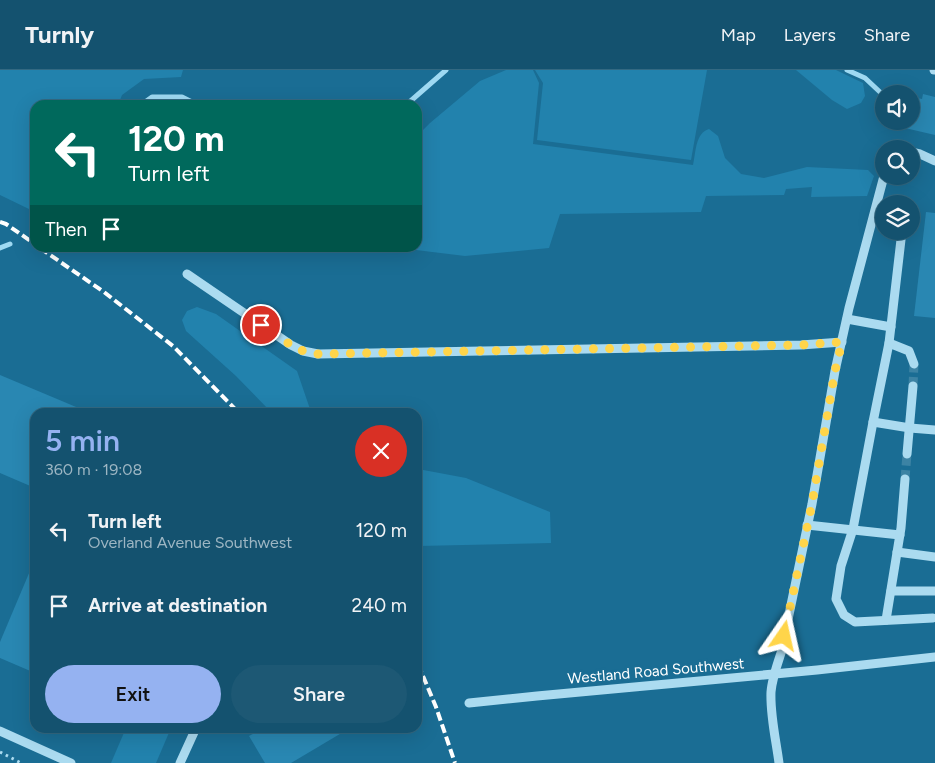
<!DOCTYPE html>
<meta charset="utf-8">
<style>
body{margin:0;font-family:Figtree,sans-serif;background:#1d5874;color:#f1f3f6;height:100vh;display:flex;flex-direction:column;font-size:19px;white-space:nowrap}
*{box-sizing:border-box;margin:0}
p{font-size:16px;color:#9db6c3}
.icon{flex:none;width:28px;height:28px;fill:none;stroke:currentColor;stroke-width:2;stroke-linecap:round;stroke-linejoin:round}
.map{position:relative;flex:1;overflow:hidden}
.sheet{position:absolute;left:30px;top:338px;width:392px;height:325px;display:flex;flex-direction:column;background:#14526f;border-radius:15px;box-shadow:0 5px 20px #0002,0 0 0 1px #336982}
.sheet>*{flex:none}
.top-card{position:absolute;left:30px;top:30px;width:392px;height:152px;border-radius:15px;box-shadow:0 5px 20px #0002,0 0 0 1px #336982;background:#00695c;color:#fff;overflow:hidden}
.fabs{position:absolute;left:875px;top:15px;display:grid;gap:10px}
.fabs a{display:grid;place-items:center;width:45px;height:45px;border-radius:50%;background:#14526f;box-shadow:0 5px 20px #0002,0 0 0 1px #336982;font-size:25px}
.pin{position:absolute;display:grid;place-items:center;width:42px;height:42px;color:#fff;margin:-21px;border:2px solid #fff;border-radius:50%;box-shadow:0 1px 5px #0007}
.me{position:absolute;width:55px;margin:-28px;rotate:11deg;stroke-linejoin:round;filter:drop-shadow(0 0 4px #0008)}
.turn{display:flex;align-items:center;gap:18px;height:105px;padding:0 15px;font-size:22px}
.turn .icon{width:65px;height:65px;stroke-width:2.5}
.turn b{display:block;font-size:35px;line-height:42px}
.then{display:flex;align-items:center;height:48px;padding:0 15px;background:#0003;gap:10px;font-size:19px}
.round{display:grid;place-items:center;flex:none;width:52px;height:52px;border-radius:26px;background:#1d5874}
.headline{display:flex;align-items:center;justify-content:space-between;height:85px;padding:0 15px}
h1{font-size:30px;font-weight:600;line-height:38px;color:#95b2f1}
.primary-button{display:flex;gap:10px;margin-top:auto;padding:10px 15px}
.primary-button a{flex:1;height:58px;border-radius:30px;background:#95b2f1;color:#111;font-size:20px;font-weight:600;line-height:58px;text-align:center}
.primary-button a+a{background:#1d5874;color:#f1f3f6}
ul{padding:0;list-style:none}
li{display:flex;align-items:center;gap:15px;height:75px;padding:0 15px}
li div{flex:1}
li b{display:block;font-size:19px}
li em{font-style:normal}
header{display:flex;align-items:center;gap:30px;box-sizing:border-box;height:70px;padding:0 25px;background:#14526f;border-bottom:1px solid #336982}
header strong{font-size:24px}
nav{display:flex;gap:28px;margin-inline-start:auto;font-size:18px}
.map>svg:first-child{display:block}
</style>
<header>
<strong>Turnly</strong>
<nav><a>Map</a><a>Layers</a><a>Share</a></nav>
</header>
<div class="map">
<svg width="935" height="693" viewBox="0 0 935 693">
<rect width="100%" height="100%" fill="#1a6d94"/>
<g fill="#2282ad">
<path d="M0 0H183L181 7 144 9 122 25 118 35H35V136L29 139 0 125Z"/>
<path d="M506 0H533L539 13 533 74 693 95C696 83 695 63 709 59L718 66 725 88 741 104 764 108 807 97 868 100 874 106 867 126 811 127 812 117 786 119 784 125 706 126 701 142 560 144 549 178 465 186 416 180 412 178H418V65L430 53 480 11Z"/>
<path d="M535 0H707L691 90 537 70 543 13Z"/>
<path d="M796 0H836L863 13 865 26 861 33 847 39 832 30Z"/>
<path d="M197 237 216 244 297 301 311 342H271L236 306 186 261 182 250 187 241Z"/>
<path d="M418 399 466 408 550 442 551 473 418 476Z"/>
<path d="M126 658H171L156 693H111Z"/>
</g>
<g fill="none" stroke-linecap="round" stroke-linejoin="round">
<g stroke="#9ed9f2" stroke-width="5">
<path d="M847 0 865 8 881 23"/>
<path d="M141 35 152 27H182L198 35"/>
<path d="M406 35 446 0"/>
<path d="M0 178 10 174"/>
</g>
</g>
<g fill="#2987b2">
<path d="M923 24 935 27V65L905 58 906 51H911L912 27 922 29Z"/>
<path d="M926 142 935 143V248L914 246Z"/>
<path d="M0 305 88 342H35V418L0 403Z"/>
<path d="M35 489V603L0 588V572Z"/>
<path d="M264 658H350L291 693H265L249 666Z"/>
</g>
<g fill="none" stroke-linecap="round" stroke-linejoin="round">
<g stroke="#3c83a4" stroke-width="9" stroke-dasharray="9 4.5" stroke-linecap="butt">
<path d="M913 316 914 294"/>
<path d="M905 409 907 384"/>
</g>
<path stroke="#abdbf0" stroke-width="3" stroke-dasharray="2.5 4" stroke-linecap="butt" d="M0 682 21 693"/>
<g stroke="#abdbf0" stroke-width="9">
<path d="M934 0H935"/>
<path d="M911 82 920 84 935 91"/>
<path d="M187 204 291 275 303 281 318 284 801 275 842 272"/>
<path d="M847 249 891 257"/>
<path d="M889 273 909 281 914 294"/>
<path d="M873 352 889 273 902 161"/>
<path d="M907 384 913 316"/>
<path d="M807 455 900 465"/>
<path d="M897 482 935 487"/>
<path d="M891 521H935"/>
<path d="M933 548 855 552 844 545 836 529 841 496 853 459 873 352 910 358 935 360"/>
<path d="M886 550 901 458 905 409"/>
<path d="M469 633 537 626 817 600 935 587"/>
<path d="M0 661 71 693"/>
<path d="M180 693 196 658"/>
<path d="M779 693C776 670 770 645 771 622 772 609 777 595 781 583L812 434 835 301 849 238 884 106"/>
</g>
<g stroke="#fff" stroke-width="4" stroke-dasharray="9 4" stroke-linecap="butt">
<path d="M0 152 6 154 35 174"/>
<path d="M40 178 104 222 173 276 238 342"/>
<path d="M418 594 436 637 455 693"/>
</g>
</g>
<g fill="none" stroke-linecap="round" stroke-linejoin="round">
<path stroke="#ffd54a" stroke-width="9" stroke-dasharray="0 16.2" d="M261 255 291 275 303 281 318 284 801 275 842 272 835 301 812 434 784 566"/>
</g>
<g text-anchor="middle" dominant-baseline="central" stroke-width="5" stroke-linejoin="round" paint-order="stroke">
<g font-size="15" fill="#fff" stroke="#1a6d94">
<text transform="translate(656 601) rotate(-5)">Westland Road Southwest</text>
</g>
</g>
</svg>
<div class="fabs">
<a><svg class="icon" aria-label="sound" viewBox="0 0 24 24"><path d="M4 9h4l5-4v14l-5-4H4zM17 9q2 3 0 6"/></svg></a>
<a><svg class="icon" aria-label="search" viewBox="0 0 24 24"><circle cx="10" cy="10" r="6"/><path d="M15 15l6 6"/></svg></a>
<a><svg class="icon" aria-label="layers" viewBox="0 0 24 24"><path d="M12 4l9 5-9 5-9-5zM3 14l9 5 9-5"/></svg></a>
</div>
<div class="pin" style="left:261px;top:255px;background:#d93025"><svg class="icon" aria-label="arrive" viewBox="0 0 24 24"><path d="M6 21V4h12l-3 4 3 4H6"/></svg></div>
<svg class="me" style="left:784px;top:566px" viewBox="-20 -20 40 40"><path d="M0-17L14 15 0 8-14 15z" fill="#ffd54a" stroke="#fff" stroke-width="4"/></svg>
<div class="top-card">
<div class="turn"><svg class="icon" aria-label="left" viewBox="0 0 24 24"><path d="M17 20v-9H6M10 6l-5 5 5 5"/></svg><div><b>120 m</b>Turn left</div></div>
<div class="then">Then<svg class="icon" aria-label="arrive" viewBox="0 0 24 24"><path d="M6 21V4h12l-3 4 3 4H6"/></svg></div>
</div>
<section class="sheet">
<div class="headline"><div><h1>5 min</h1><p>360 m · 19:08</p></div><a class="round" style="background:#d93025;color:#fff"><svg class="icon" aria-label="close" viewBox="0 0 24 24"><path d="M6 6l12 12M18 6L6 18"/></svg></a></div>
<ul>
<li><svg class="icon" aria-label="left" viewBox="0 0 24 24"><path d="M17 20v-9H6M10 6l-5 5 5 5"/></svg><div><b>Turn left</b><p>Overland Avenue Southwest</p></div><em>120 m</em></li>
<li><svg class="icon" aria-label="arrive" viewBox="0 0 24 24"><path d="M6 21V4h12l-3 4 3 4H6"/></svg><div><b>Arrive at destination</b></div><em>240 m</em></li>
</ul>
<div class="primary-button"><a>Exit</a><a>Share</a></div>
</section>
</div>
